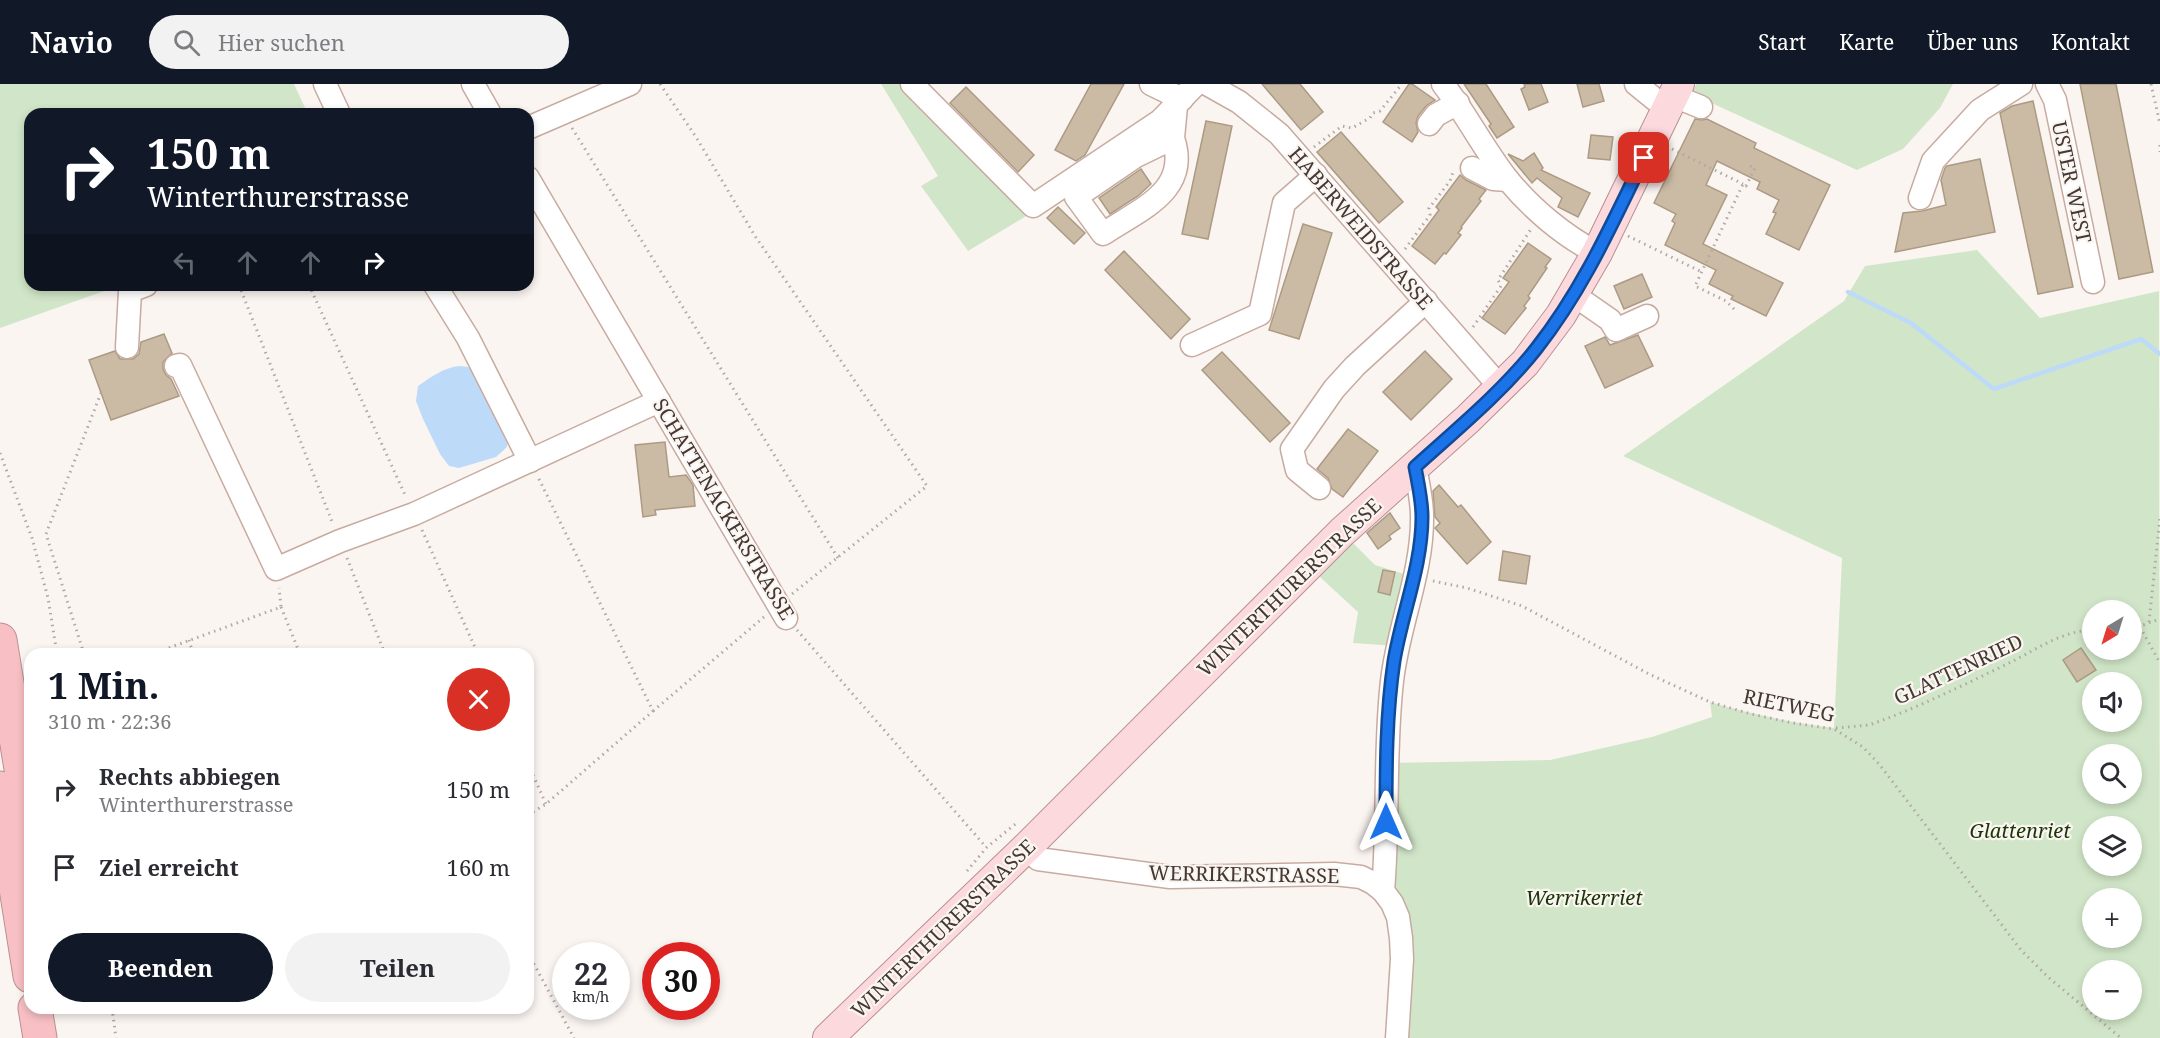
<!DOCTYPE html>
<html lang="de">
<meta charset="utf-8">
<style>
body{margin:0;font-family:"Noto Serif",serif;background:#f2f2f3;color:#2b2b33;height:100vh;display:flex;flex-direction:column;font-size:22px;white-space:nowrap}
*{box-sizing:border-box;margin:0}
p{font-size:20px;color:#7c7c81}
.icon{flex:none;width:33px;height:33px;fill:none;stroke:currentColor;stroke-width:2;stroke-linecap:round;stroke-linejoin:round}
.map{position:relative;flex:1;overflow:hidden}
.sheet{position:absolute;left:24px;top:564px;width:510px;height:366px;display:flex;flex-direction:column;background:#fff;border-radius:18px;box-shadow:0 3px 9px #0003}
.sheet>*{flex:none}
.guide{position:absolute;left:24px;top:24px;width:510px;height:183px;border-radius:18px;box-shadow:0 3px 9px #0003;background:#111827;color:#fff;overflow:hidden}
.needle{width:39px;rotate:218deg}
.fabs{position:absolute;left:2082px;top:516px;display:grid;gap:12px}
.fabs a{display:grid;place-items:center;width:60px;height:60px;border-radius:50%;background:#fff;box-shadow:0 3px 9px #0003;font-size:30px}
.speed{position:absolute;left:552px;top:858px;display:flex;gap:12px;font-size:30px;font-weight:700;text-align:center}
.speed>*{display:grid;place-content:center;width:78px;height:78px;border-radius:50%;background:#fff;box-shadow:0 3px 9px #0003;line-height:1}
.speed small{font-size:15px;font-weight:400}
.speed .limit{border:9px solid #d22;background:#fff;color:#111}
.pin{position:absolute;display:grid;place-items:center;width:51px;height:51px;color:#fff;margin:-26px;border-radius:12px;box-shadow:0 3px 9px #0006}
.me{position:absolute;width:66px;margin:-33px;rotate:0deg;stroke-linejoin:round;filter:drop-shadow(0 0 4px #0008)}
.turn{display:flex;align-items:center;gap:21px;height:126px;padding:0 24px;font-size:27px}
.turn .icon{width:78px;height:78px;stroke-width:2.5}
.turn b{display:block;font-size:42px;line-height:51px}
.lanes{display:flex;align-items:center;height:57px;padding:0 24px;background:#0003;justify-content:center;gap:30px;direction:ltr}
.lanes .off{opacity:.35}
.round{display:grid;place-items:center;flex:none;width:63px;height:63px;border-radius:32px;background:#f2f2f3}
.overview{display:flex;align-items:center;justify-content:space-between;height:102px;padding:0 24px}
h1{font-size:36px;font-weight:700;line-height:45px;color:#111827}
.primary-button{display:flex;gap:12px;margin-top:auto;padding:12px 24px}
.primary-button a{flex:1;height:69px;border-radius:36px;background:#111827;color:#fff;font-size:24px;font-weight:700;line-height:69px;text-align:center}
.primary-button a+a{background:#f2f2f3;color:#2b2b33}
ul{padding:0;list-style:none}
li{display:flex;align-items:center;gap:18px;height:78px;padding:0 24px}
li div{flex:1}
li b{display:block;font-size:22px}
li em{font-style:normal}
header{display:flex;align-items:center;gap:36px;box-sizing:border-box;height:84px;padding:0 30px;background:#111827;color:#fff}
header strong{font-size:28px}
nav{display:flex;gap:33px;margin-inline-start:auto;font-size:21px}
.search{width:420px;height:54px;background:#f2f2f3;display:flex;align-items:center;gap:15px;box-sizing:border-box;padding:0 21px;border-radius:33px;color:#7c7c81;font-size:22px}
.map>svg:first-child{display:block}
</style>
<header>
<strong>Navio</strong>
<div class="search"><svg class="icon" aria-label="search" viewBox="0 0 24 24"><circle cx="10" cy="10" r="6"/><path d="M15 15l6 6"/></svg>Hier suchen</div>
<nav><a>Start</a><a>Karte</a><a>Über uns</a><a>Kontakt</a></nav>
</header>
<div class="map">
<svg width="2160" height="954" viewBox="0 0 2160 954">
<rect width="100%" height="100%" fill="#fbf5f2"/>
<g fill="#d1e6c8" fill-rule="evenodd">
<path d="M0 0H294L308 30H30V201H121L0 244Z"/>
<path d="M881 0H912L1028 131 968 167 921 102 938 92Z"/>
<path d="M1696 0H1953L1940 24 1903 65 1857 86 1692 10Z"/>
<path d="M1977 166 2040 234 2159 207 2160 954H1397L1387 679 1550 676 1652 653 1712 633 1710 618C1751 630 1792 639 1834 644L1842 474 1623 372 1844 217 1865 182ZM2092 526H2132V566H2092ZM2092 598H2132V638H2092ZM2092 670H2132V710H2092ZM2092 742H2132V782H2092ZM2092 814H2132V854H2092ZM2092 886H2132V926H2092Z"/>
<path d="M1342 448 1375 481 1414 493 1397 562 1353 559 1358 528 1309 483Z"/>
</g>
<path fill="#bddaf8" d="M459 282 468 283 473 287 508 356 507 363 496 373 459 384 449 382 440 370 423 335 416 317 418 302C431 293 443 284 459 282Z"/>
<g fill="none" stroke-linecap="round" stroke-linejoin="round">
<path stroke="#bddaf8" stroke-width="4.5" d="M1848 208 1911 239 1994 305 2141 255 2160 270"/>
</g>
<g fill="#ccbba4" stroke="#ab9b84" stroke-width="1.5">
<path d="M1091 0H1124L1085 71 1076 77 1055 66Z"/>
<path d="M1262 0H1300L1323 28 1301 46Z"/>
<path d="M1409 0H1412L1435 16 1426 22 1418 32 1416 39 1418 48 1412 58 1383 38Z"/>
<path d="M1464 0H1486L1514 43 1497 54 1489 42 1491 40Z"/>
<path d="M1524 0H1541L1548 18 1529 26 1521 5 1525 3Z"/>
<path d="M1577 0H1599L1604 17 1583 23Z"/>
<path d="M2080 0H2116L2153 188 2119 195Z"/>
<path d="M966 3 1034 71 1018 88 950 19Z"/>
<path d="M2033 17 2073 203 2038 210 2000 29 2012 22Z"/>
<path d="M1695 35 1702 36 1707 35 1756 59 1754 64 1830 101 1799 166 1766 150 1776 129 1773 128 1779 116 1757 105 1760 98 1717 77 1706 101 1727 111 1703 160 1783 199 1766 232 1731 215 1733 212 1709 200 1716 186 1665 161 1675 139 1672 137 1676 130 1654 119Z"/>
<path d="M1206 37 1232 42 1208 155 1182 150Z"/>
<path d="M1341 48 1403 118 1379 139 1317 68Z"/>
<path d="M1591 51 1613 53 1610 76 1588 74Z"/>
<path d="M1534 69 1543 84 1541 86 1590 109 1578 133 1558 123 1562 114 1537 94 1532 99 1508 70 1523 77Z"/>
<path d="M1980 75 1995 148 1895 168 1903 129 1922 127 1946 121 1941 96 1945 84 1947 82Z"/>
<path d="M1141 85 1151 100 1138 112 1110 130 1099 114Z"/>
<path d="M1460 91 1466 96 1486 106 1479 115 1481 117 1461 143 1462 144 1458 149 1461 151 1446 170 1444 169 1435 180 1412 162 1439 126 1436 123Z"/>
<path d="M1058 123 1085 149 1074 160 1047 134Z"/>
<path d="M1303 140 1332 149 1299 255 1269 246Z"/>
<path d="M1528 159 1551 175 1545 183 1547 184 1528 212 1530 214 1524 222 1526 224 1505 250 1482 234 1509 198 1503 194Z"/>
<path d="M1124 167 1190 235 1171 255 1105 186Z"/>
<path d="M1642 190 1652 213 1624 225 1614 202Z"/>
<path d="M164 250 172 269 163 278V285L166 291 171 295 179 312 111 336 89 276 115 267 120 275H133L139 270 141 258Z"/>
<path d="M1638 251 1653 282 1605 304 1585 262 1605 253 1610 261Z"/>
<path d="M1425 267 1452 295 1411 336 1383 308Z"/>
<path d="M1222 268 1290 339 1270 358 1202 286Z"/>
<path d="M1348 345 1378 367 1343 413 1332 405 1328 394 1317 385Z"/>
<path d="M665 358 669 393 686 391 693 401 695 422 655 426 656 431 643 433 635 361Z"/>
<path d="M1439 401 1458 423 1461 421 1491 458 1467 480 1435 444 1440 439 1435 433 1433 407Z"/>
<path d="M1390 429 1400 444 1389 452 1391 455 1378 465 1367 449Z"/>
<path d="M1503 467 1530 472 1526 500 1499 496Z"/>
<path d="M1383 486 1395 488 1390 511 1378 508Z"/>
<path d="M2081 564 2096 586 2077 598 2063 576Z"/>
</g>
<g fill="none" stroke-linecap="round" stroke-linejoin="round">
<defs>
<g id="minor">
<path d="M325 0 339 30"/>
<path d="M473 0 490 30"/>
<path d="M912 0 1033 122 1160 37 1196 0"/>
<path d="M1151 0 1182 15"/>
<path d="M1207 0 1239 18 1279 50 1501 304"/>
<path d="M1443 0C1466 30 1485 67 1508 96 1532 125 1564 152 1597 169"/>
<path d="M1636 0 1657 17 1669 23"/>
<path d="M2047 0 2055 16 2093 198"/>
<path d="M1674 12 1701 23"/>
<path d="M1429 40 1436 31 1458 19"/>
<path d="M528 44 630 0"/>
<path d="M1173 54C1191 107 1140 125 1103 150L1076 113 1136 72 1173 54 1176 22"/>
<path d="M1472 84 1493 95 1508 96"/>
<path d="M528 94 786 534"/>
<path d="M1920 114 1933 77 1980 26 2021 0"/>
<path d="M435 201 468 254 530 377"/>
<path d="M1574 211 1610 236 1616 246 1647 232"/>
<path d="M1192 261 1260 230 1284 119 1316 91"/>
<path d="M127 263 130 207 146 201"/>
<path d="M176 282 180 281 276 485 340 457 414 430 659 317"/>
<path d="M1319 404 1297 386 1292 365 1334 305 1355 282 1426 217"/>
<path d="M1027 763 1038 775 1170 793 1334 790 1361 793 1373 799 1383 807 1392 819 1398 833 1401 854 1402 875 1397 954"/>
<path d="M1383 807C1389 737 1384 667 1392 597 1398 542 1423 488 1422 432 1422 416 1418 399 1415 383"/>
</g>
<path id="major" d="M828 954 1027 763 1342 448 1468 335 1525 279 1561 231 1597 169 1679 0"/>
<g id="highway">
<path d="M0 556 30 740"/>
<path d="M0 704 30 892"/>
<path d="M35 924 40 954"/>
</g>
</defs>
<use href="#minor" stroke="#c8aba0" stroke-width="25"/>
<use href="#major" stroke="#b99091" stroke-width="32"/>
<use href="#highway" stroke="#b99091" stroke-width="35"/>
<g stroke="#b0a8a4" stroke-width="3" stroke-dasharray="1.5 4.5" stroke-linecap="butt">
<path d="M660 0 696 53 755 152 927 402 792 510"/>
<path d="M2151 0 2160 40"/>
<path d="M572 44 838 474"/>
<path d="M2160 61V68"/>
<path d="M1314 63 1342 42 1352 44 1370 34 1373 29 1380 27 1402 0"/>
<path d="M1672 65 1743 100"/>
<path d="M1628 152 1702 188"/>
<path d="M1405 165 1430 131 1429 124 1450 97 1453 88"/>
<path d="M239 201 333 440"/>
<path d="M309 201 406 413"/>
<path d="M1734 225 1726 217 1695 202 1743 100 1746 102 1755 84 1748 81"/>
<path d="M1473 243 1501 202 1498 196 1531 145"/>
<path d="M0 369 32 454 48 514 57 570"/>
<path d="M422 446 478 570"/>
<path d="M347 474 385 570"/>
<path d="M1433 497 1467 504 1522 522 1651 591 1710 618 1751 630 1793 639 1834 645 1863 663 1879 680 2021 866 2048 893 2121 954"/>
<path d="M281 523 300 570"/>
<path d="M2149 538 2160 434"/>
<path d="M2140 543 2160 579"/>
<path d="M2132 545 2160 535"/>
<path d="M797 546 986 763"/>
<path d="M189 556 193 570"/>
<path d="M84 570 46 450 101 309"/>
<path d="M152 570 281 523 279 504"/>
<path d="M653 627 764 533"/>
<path d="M1836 644 1869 641 1883 636C1925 620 1966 600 2007 580 2034 567 2061 547 2092 546"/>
<path d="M528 680 546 720"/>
<path d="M528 731 546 720 653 627 538 393"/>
<path d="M967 787 987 763 1018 738"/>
<path d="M528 869 574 954"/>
<path d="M112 924 116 954"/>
</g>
<use href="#minor" stroke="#fff" stroke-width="22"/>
<use href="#major" stroke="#fbd9dc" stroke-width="30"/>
<use href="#highway" stroke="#f8c0c4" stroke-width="33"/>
</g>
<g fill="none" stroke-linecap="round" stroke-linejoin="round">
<defs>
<path id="route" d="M1386 738C1386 685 1386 630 1394 577 1402 529 1422 482 1422 433 1422 416 1418 399 1415 383 1457 345 1501 309 1536 265 1582 207 1612 140 1644 74"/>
</defs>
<use href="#route" stroke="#114b97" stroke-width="15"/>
<use href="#route" stroke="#1a73e8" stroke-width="10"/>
</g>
<g text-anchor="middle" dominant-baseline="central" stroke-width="4.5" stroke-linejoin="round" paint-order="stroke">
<g font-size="20" fill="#443833" stroke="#fbf5f2">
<text transform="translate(2072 98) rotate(78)">USTER WEST</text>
<text transform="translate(1361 144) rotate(49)">HABERWEIDSTRASSE</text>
<text transform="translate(724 425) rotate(59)">SCHATTENACKERSTRASSE</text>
<text transform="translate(1289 503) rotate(-44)">WINTERTHURERSTRASSE</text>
<text transform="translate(1958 585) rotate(-25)">GLATTENRIED</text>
<text transform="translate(1789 621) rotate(12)">RIETWEG</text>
<text transform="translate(1244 790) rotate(1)">WERRIKERSTRASSE</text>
<text transform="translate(943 844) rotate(-44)">WINTERTHURERSTRASSE</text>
</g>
<g font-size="20" font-style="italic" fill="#183606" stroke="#fbf5f2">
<text x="2020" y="746">Glattenriet</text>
<text x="1584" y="813">Werrikerriet</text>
</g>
</g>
</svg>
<div class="fabs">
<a><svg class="needle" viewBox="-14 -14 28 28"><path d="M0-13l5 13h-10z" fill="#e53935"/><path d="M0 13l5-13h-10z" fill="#7c7c81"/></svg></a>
<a><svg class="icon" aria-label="sound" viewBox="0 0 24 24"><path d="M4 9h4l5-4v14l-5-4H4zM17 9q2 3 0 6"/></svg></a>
<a><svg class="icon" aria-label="search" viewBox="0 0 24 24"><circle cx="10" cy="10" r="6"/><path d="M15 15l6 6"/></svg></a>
<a><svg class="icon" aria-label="layers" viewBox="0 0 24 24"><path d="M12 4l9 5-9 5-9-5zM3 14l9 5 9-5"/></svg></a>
<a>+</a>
<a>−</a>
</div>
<div class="speed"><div>22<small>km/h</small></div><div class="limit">30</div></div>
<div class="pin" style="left:1644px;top:74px;background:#d93025"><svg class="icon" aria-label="arrive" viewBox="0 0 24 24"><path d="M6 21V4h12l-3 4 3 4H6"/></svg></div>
<svg class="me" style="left:1386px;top:738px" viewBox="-20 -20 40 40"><path d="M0-17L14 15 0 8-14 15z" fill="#1a73e8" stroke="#fff" stroke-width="4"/></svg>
<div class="guide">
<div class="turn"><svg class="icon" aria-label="right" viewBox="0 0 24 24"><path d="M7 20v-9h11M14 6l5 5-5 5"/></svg><div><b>150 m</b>Winterthurerstrasse</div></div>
<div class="lanes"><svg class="icon off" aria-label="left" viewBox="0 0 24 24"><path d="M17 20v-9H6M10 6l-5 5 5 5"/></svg><svg class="icon off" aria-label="ahead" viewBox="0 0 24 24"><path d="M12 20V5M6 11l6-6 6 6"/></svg><svg class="icon off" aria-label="ahead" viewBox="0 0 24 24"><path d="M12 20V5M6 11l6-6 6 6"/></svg><svg class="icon" aria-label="right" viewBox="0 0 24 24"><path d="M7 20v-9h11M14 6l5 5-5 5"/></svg></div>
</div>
<section class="sheet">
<div class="overview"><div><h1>1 Min.</h1><p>310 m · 22:36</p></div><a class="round" style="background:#d93025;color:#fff"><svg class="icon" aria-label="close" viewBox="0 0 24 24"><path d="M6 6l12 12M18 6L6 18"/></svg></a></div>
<ul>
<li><svg class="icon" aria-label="right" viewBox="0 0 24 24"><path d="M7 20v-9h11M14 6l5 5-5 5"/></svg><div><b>Rechts abbiegen</b><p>Winterthurerstrasse</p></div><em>150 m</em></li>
<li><svg class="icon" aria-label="arrive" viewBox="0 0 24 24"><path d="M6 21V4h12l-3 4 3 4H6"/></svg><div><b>Ziel erreicht</b></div><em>160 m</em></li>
</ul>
<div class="primary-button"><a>Beenden</a><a>Teilen</a></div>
</section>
</div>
